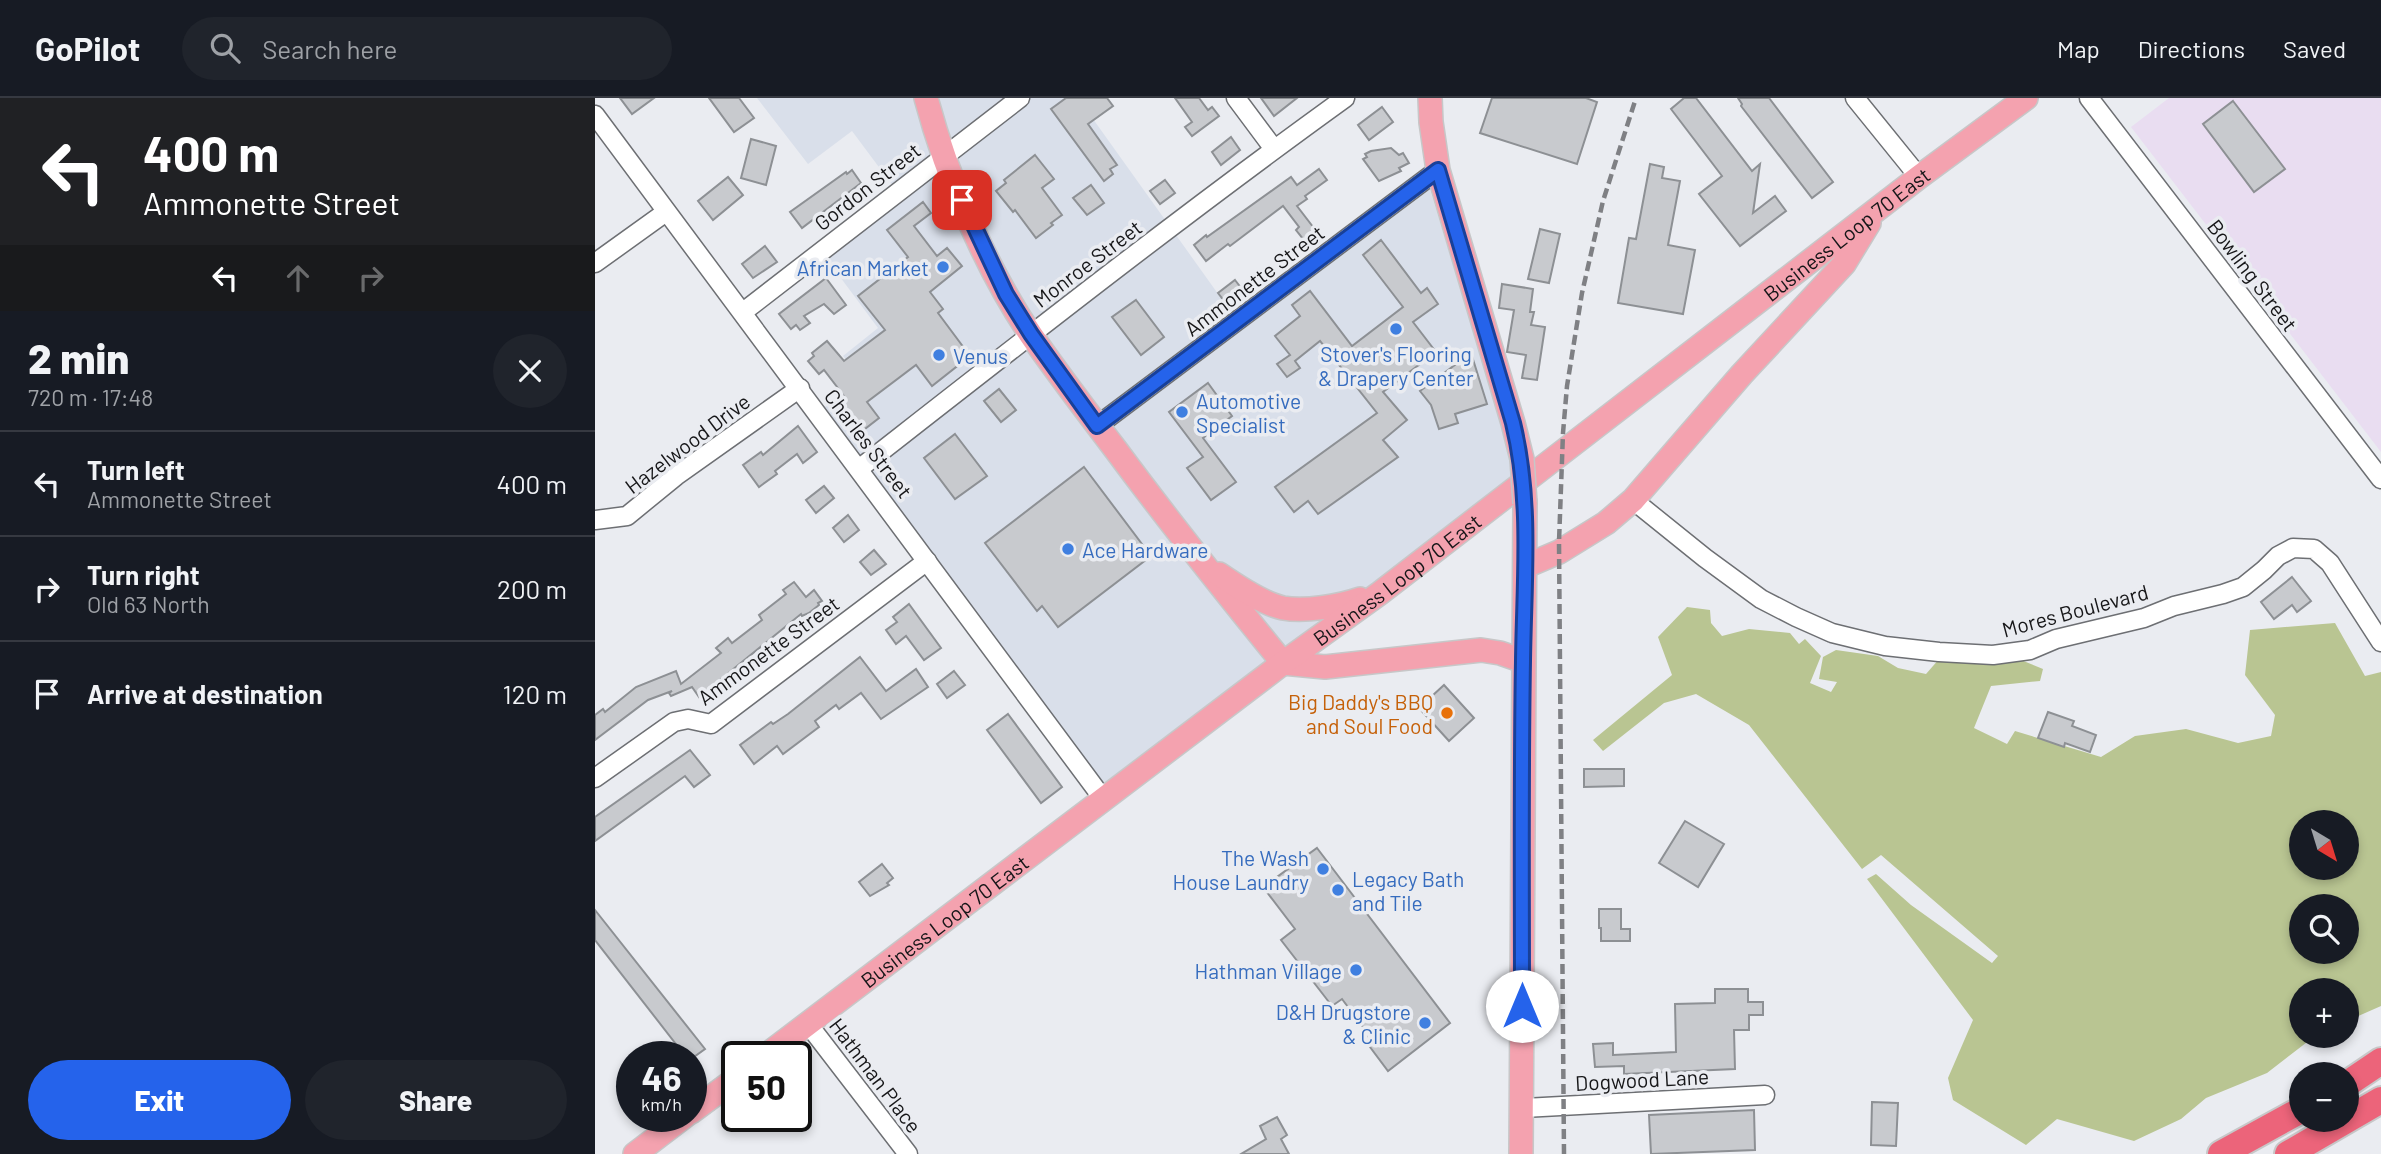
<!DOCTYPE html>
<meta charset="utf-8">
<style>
body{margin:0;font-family:Barlow,sans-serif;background:#20242c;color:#f1f3f6;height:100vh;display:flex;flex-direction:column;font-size:26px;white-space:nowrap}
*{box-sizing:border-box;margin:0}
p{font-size:23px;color:#9ea1a6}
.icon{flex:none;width:38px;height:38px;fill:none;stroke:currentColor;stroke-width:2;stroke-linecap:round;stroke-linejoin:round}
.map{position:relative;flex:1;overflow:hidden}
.drawer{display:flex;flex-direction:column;background:#171b24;width:595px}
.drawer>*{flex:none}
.guide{background:#202124;color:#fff;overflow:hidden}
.needle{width:46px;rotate:142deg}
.tools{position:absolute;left:1694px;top:712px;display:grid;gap:14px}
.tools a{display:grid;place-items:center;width:70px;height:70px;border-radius:50%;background:#171b24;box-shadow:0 4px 10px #0003;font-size:35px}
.speed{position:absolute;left:21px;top:943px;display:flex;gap:14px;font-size:35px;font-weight:700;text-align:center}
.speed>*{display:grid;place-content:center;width:91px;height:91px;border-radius:50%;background:#171b24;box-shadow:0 4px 10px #0003;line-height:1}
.speed small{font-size:18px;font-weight:400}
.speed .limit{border:4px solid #111;border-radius:10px;background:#fff;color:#111}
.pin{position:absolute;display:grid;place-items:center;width:60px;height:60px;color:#fff;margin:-30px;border-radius:14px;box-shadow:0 4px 10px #0006}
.me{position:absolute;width:77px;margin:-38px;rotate:0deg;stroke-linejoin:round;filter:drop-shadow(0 0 5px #0008)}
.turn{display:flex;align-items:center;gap:24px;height:147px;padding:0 28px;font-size:32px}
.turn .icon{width:91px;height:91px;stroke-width:2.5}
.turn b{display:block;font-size:49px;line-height:60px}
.lanes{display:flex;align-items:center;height:66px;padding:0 28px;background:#0003;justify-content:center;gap:35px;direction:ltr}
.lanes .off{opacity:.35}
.round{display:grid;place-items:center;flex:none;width:74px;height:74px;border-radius:37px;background:#20242c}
.overview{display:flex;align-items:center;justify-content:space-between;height:119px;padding:0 28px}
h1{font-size:42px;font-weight:800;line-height:52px}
.cta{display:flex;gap:14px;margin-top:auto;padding:14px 28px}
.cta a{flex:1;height:80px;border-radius:42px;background:#2563eb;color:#fff;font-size:28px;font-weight:800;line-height:80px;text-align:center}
.cta a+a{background:#20242c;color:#f1f3f6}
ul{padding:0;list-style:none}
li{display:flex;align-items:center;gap:21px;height:105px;padding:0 28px;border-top:2px solid #363941}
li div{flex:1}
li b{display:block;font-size:26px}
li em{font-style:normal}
header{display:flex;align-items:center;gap:42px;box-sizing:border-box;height:98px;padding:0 35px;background:#171b24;border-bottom:2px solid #363941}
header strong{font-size:33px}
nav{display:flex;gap:38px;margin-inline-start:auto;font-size:24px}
.search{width:490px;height:63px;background:#20242c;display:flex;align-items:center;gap:18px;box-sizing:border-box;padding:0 24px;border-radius:38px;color:#9ea1a6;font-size:26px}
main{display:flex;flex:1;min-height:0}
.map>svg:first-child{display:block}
</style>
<header>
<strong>GoPilot</strong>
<div class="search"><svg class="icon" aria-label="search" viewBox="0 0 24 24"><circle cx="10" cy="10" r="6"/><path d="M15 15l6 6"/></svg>Search here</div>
<nav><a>Map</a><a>Directions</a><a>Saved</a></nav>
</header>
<main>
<section class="drawer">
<div class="guide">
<div class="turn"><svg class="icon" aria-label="left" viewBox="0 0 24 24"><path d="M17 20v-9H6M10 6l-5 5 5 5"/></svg><div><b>400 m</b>Ammonette Street</div></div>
<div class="lanes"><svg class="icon" aria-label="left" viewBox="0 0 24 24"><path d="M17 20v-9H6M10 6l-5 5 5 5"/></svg><svg class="icon off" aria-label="ahead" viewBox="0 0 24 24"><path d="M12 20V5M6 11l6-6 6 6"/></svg><svg class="icon off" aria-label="right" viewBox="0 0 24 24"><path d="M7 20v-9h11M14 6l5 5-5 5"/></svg></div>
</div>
<div class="overview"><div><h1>2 min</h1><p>720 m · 17:48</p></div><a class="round"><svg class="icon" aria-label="close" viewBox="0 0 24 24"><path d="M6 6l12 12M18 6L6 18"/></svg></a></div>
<ul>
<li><svg class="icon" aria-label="left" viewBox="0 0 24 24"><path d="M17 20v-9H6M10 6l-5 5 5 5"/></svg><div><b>Turn left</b><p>Ammonette Street</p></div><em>400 m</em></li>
<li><svg class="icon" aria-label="right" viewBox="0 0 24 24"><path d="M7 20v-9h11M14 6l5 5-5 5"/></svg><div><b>Turn right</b><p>Old 63 North</p></div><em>200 m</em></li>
<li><svg class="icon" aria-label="arrive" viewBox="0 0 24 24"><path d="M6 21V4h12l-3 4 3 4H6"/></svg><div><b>Arrive at destination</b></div><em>120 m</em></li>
</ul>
<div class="cta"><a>Exit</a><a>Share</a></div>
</section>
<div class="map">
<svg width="1786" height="1056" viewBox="0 0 1786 1056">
<rect width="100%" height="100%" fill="#eaecf1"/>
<path fill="#d9dfea" d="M162 0H483L641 221 829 72 912 343 919 389 510 699 226 312 266 281 248 258 283 230 228 156 304 96 257 33 213 66Z"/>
<path fill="#e9ddf1" d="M1574 0H1786V354L1536 29Z"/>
<path fill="#b9c592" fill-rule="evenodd" d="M1092 509 1115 512 1116 525 1127 538 1154 531 1195 535 1204 546 1210 541 1226 558 1215 585 1236 594 1242 584 1224 581 1228 559 1241 552 1283 558 1303 570 1331 576 1345 560 1416 558 1448 571 1445 583 1396 588 1379 630 1412 646 1420 633 1506 659 1540 638 1591 631 1643 645 1676 638 1680 617 1650 577 1655 532 1740 525 1770 578 1786 574V908L1752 923V892H1706V938H1720L1672 975 1611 1000 1586 1021 1539 1043 1462 1021 1431 1047 1358 1002 1353 980 1378 922 1272 781 1281 776 1316 807 1397 865 1403 858 1286 757 1267 771 1154 627 1101 596 1069 605 1008 653 998 642 1077 577 1063 539ZM1706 724H1752V770H1706ZM1706 808H1752V854H1706Z"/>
<g fill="#c8cace" stroke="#8d9094" stroke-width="2">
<path d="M25 0H59L37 16Z"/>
<path d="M114 0H144L159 20 139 34Z"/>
<path d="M471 0H512L518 8 493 26 522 67 515 71 518 76 509 83 456 11Z"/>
<path d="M580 0H604L613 12 617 9 624 18 597 38 590 29 597 24Z"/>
<path d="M666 0H702L679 18Z"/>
<path d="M897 0H991L1002 4 982 66 885 35Z"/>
<path d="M1089 0H1101L1157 73 1165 66 1158 115 1180 98 1191 113 1145 148 1104 96 1127 78 1076 11Z"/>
<path d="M1143 0H1174L1238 84 1217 100 1146 8 1147 6Z"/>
<path d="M1638 3 1690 71 1659 94 1608 26Z"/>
<path d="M787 9 798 24 774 42 763 27Z"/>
<path d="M636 39 645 52 626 67 617 54Z"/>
<path d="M156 41 181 48 171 87 146 80Z"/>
<path d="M796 50 804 57 808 55 814 65 804 70 806 73 784 83 768 61 772 59 770 56 776 53Z"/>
<path d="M440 57 459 81 447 90 467 117 456 125 458 127 441 140 420 112 418 114 401 93 411 85 409 82Z"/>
<path d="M1055 66 1069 69 1067 80 1085 83 1073 147 1100 152 1088 216 1023 205 1034 140 1041 141Z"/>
<path d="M724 71 732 82 710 98 712 101 702 108 725 138 713 147 701 132 704 129 688 108 635 148 633 146 611 163 599 147 611 137 612 139 696 79 702 87Z"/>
<path d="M257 72 266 85 207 130 195 114 251 74 252 76Z"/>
<path d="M133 79 148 97 118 122 103 103Z"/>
<path d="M570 82 580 95 565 106 555 93Z"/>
<path d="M496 87 509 105 492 117 478 100Z"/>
<path d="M328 104 336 115 319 128 342 158 352 150 367 168 335 194 348 211 343 215 375 258 337 288 321 267 272 304 284 320 266 334 243 303 249 298 229 272 224 276 213 263 219 258 217 255 232 243 249 263 290 232 263 198 313 159 292 132Z"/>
<path d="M945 131 965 136 954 185 933 181Z"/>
<path d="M786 142 826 195 832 190 843 206 818 224 841 254 788 294 812 322 788 342 803 359 723 416 713 403 699 414 680 389 782 315 725 243 700 263 705 270 692 279 682 266 695 257 680 238 705 218 697 207 715 193 757 248 808 209 768 157Z"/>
<path d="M170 148 182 164 158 180 147 166Z"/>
<path d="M231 180 251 207 239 216 229 206 209 218 215 225 205 232 201 227 196 231 184 216Z"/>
<path d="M640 182 650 195 633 208 623 195Z"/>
<path d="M907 186 938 191 935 214H939L936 227 950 229 942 282 927 280 931 257 912 254 919 212 904 210Z"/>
<path d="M541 202 569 239 546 257 517 219Z"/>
<path d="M876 255 892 306 860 316 863 325 844 331 836 307 825 293Z"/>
<path d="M613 285 637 318 608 340 641 384 616 402 592 370 608 359 574 314Z"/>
<path d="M404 291 421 312 406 324 389 303Z"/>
<path d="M203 328 222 354 208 365 202 356 180 373 182 376 164 389 148 367 166 354 168 357Z"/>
<path d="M360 336 392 378 360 401 329 360Z"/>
<path d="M489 369 556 458 463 529 447 508 442 513 390 445Z"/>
<path d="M229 388 239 400 221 415 211 402Z"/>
<path d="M253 417 264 432 249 444 238 430Z"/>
<path d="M279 452 291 466 276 477 265 464Z"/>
<path d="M1697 479 1716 503 1702 514 1697 507 1679 521 1666 504Z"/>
<path d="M199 484 211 499 219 492 227 503 223 505 224 507 214 515 207 518 206 516 104 599 97 589 76 598 74 595 77 593 53 602 0 642V617L8 611 10 614 41 589 81 573 86 586 126 555 121 550 133 540 137 545 167 522 164 517 191 496 188 492Z"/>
<path d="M314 506 346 550 329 562 311 538 301 546 291 532 302 524 298 519Z"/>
<path d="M265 559 291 593 321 571 333 589 286 621 266 595 244 611 241 607 220 623 224 629 188 656 182 648 159 666 145 647 176 624 178 626 193 616Z"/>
<path d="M359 573 370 587 352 600 342 586Z"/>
<path d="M849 587 879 620 854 643 824 610Z"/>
<path d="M1453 614 1479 623 1477 628 1501 637 1495 654 1470 645 1469 649 1443 640Z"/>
<path d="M413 616 467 689 446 705 392 632Z"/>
<path d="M95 652 115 677 99 689 90 678 0 743V719Z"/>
<path d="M989 671H1029V688L989 689Z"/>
<path d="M1090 723 1129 746 1103 789 1064 765Z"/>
<path d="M722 750 855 925 793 973 766 937 771 933 747 901 737 908 686 842 700 831 668 789Z"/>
<path d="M287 766 298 780 292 785 294 787 275 798 264 784Z"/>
<path d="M1004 811H1026V831H1035V843H1006V830H1004Z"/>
<path d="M0 812 110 951 96 961V959H91L0 842Z"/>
<path d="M1120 891H1153V904H1168V917H1154V932H1139L1140 971 1029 976V968L1000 969 998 946 1018 945V957L1081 954 1080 906 1120 905Z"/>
<path d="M1277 1004 1303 1005 1301 1048 1276 1047Z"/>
<path d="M1159 1012 1160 1052 1056 1056 1054 1017Z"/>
<path d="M682 1019 692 1037 686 1041 694 1056H646L671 1041 665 1028Z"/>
</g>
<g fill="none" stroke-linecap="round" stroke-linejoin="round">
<defs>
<g id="minor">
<path d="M641 0 679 51"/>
<path d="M1260 0 1324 79"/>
<path d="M1494 0 1786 381"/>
<path d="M0 17 509 702"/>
<path d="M0 165 71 114"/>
<path d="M148 214 425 0"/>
<path d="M502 328 843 72"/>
<path d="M265 370C425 245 585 119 750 0"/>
<path d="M1038 402 1110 460 1166 501 1201 519 1237 535 1290 548 1344 554 1398 557 1435 552 1461 541 1549 520 1579 508 1628 496 1648 489 1669 472 1683 458 1698 450 1719 451 1735 465 1786 544"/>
<path d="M0 422 32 418 81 378 205 290"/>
<path d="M0 680 79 624 93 621 116 626 332 463"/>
<path d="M213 926 313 1056"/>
<path d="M927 1010 1170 997"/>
</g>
<g id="major">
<path d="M331 0C352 79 390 169 436 237 463 276 492 314 521 352 575 425 631 495 688 565"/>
<path d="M835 0 836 24 843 72 918 325 927 361"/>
<path d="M931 468 964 454 1011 425 1038 402 1147 276 1249 166 1274 125"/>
<path d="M624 476C640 487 669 506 688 510 710 514 745 508 765 501"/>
<path d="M688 565 730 569 886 552 905 555 928 563"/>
<path id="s1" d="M169 959 688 565 785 495 1324 79 1431 0"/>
<path d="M96 1014 142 980"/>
<path d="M40 1056 90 1018"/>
<path d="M926 1056 930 405"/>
</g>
<g id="highway">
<path d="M1752 986 1786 963"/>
<path d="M1626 1056 1706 1012"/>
<path d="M1693 1056 1786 1002"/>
</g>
</defs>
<use href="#minor" stroke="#6d6f73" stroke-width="21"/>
<use href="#major" stroke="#c7c7c8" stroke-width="26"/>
<use href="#highway" stroke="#c7c7c8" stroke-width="30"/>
<use href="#minor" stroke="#fff" stroke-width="18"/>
<use href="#major" stroke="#f4a2af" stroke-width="23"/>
<use href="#highway" stroke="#ec647a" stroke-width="26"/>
<path stroke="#7f8084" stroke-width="4.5" stroke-dasharray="10 5" stroke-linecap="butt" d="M969 1056 964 444 968 335 972 288 987 195 1008 103 1041 0"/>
<defs>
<path id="major-bridge" d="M927 361 930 405"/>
</defs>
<use href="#major-bridge" stroke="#c7c7c8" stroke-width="26" stroke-linecap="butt"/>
<use href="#major-bridge" stroke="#f4a2af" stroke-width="23"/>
</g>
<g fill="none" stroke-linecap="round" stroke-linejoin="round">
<defs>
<path id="route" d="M367 102 411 196 436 236 502 328 843 72 918 325C937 403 929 483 928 563 926 678 927 793 927 908"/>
</defs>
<use href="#route" stroke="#184099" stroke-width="18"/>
<use href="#route" stroke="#2563eb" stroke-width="12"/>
</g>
<g fill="#3f7fe0" stroke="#eaecf1" stroke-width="2.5">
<circle cx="348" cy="169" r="7"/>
<circle cx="801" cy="231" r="7"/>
<circle cx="344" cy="257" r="7"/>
<circle cx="587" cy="314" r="7"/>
<circle cx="473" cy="451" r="7"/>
<circle cx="728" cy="771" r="7"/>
<circle cx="743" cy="792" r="7"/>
<circle cx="761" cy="872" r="7"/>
<circle cx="830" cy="925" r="7"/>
</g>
<circle fill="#e8710a" stroke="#eaecf1" stroke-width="2.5" cx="852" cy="615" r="7"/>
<g text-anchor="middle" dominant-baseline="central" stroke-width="7" stroke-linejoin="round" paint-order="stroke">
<g font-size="21" fill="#161618" stroke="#eaecf1">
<text transform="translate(272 88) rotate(-38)">Gordon Street</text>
<text stroke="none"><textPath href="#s1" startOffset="1360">Business Loop 70 East</textPath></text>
<text transform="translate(492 165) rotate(-37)">Monroe Street</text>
<text transform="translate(1658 177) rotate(53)">Bowling Street</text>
<text transform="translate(659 182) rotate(-37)">Ammonette Street</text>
<text transform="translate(92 345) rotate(-37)">Hazelwood Drive</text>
<text transform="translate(274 345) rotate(53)">Charles Street</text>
<text stroke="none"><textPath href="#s1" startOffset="793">Business Loop 70 East</textPath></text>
<text transform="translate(1480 512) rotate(-15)">Mores Boulevard</text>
<text transform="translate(173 552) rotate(-36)">Ammonette Street</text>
<text stroke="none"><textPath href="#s1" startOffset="226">Business Loop 70 East</textPath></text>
<text transform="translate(281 977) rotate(53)">Hathman Place</text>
<text transform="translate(1047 981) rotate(-3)">Dogwood Lane</text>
</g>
<g font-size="21" fill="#366cbe" stroke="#eaecf1" text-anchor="end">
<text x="334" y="169">African Market</text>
<text x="801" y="255" text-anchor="middle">Stover's Flooring<tspan x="801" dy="24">&amp; Drapery Center</tspan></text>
<text x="358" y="257" text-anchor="start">Venus</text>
<text x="601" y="302" text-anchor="start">Automotive<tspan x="601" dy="24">Specialist</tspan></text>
<text x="487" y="451" text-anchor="start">Ace Hardware</text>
<text x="714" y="759">The Wash<tspan x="714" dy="24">House Laundry</tspan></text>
<text x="757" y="780" text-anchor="start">Legacy Bath<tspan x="757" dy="24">and Tile</tspan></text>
<text x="747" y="872">Hathman Village</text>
<text x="816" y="913">D&amp;H Drugstore<tspan x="816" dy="24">&amp; Clinic</tspan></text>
</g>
<g font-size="21" fill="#c56008" stroke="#eaecf1" text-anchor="end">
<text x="838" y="603">Big Daddy's BBQ<tspan x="838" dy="24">and Soul Food</tspan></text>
</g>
</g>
</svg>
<div class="tools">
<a><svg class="needle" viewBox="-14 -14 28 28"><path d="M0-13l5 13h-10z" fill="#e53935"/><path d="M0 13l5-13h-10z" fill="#9ea1a6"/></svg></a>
<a><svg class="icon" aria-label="search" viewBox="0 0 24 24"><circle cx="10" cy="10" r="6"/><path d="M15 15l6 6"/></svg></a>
<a>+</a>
<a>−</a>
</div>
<div class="speed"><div>46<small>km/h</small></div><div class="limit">50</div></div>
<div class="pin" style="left:367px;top:102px;background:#d93025"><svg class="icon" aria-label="arrive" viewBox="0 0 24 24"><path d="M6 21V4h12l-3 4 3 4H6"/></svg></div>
<svg class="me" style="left:927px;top:908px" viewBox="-20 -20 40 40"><circle r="19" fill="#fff"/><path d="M0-13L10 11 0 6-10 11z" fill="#2563eb"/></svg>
</div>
</main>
